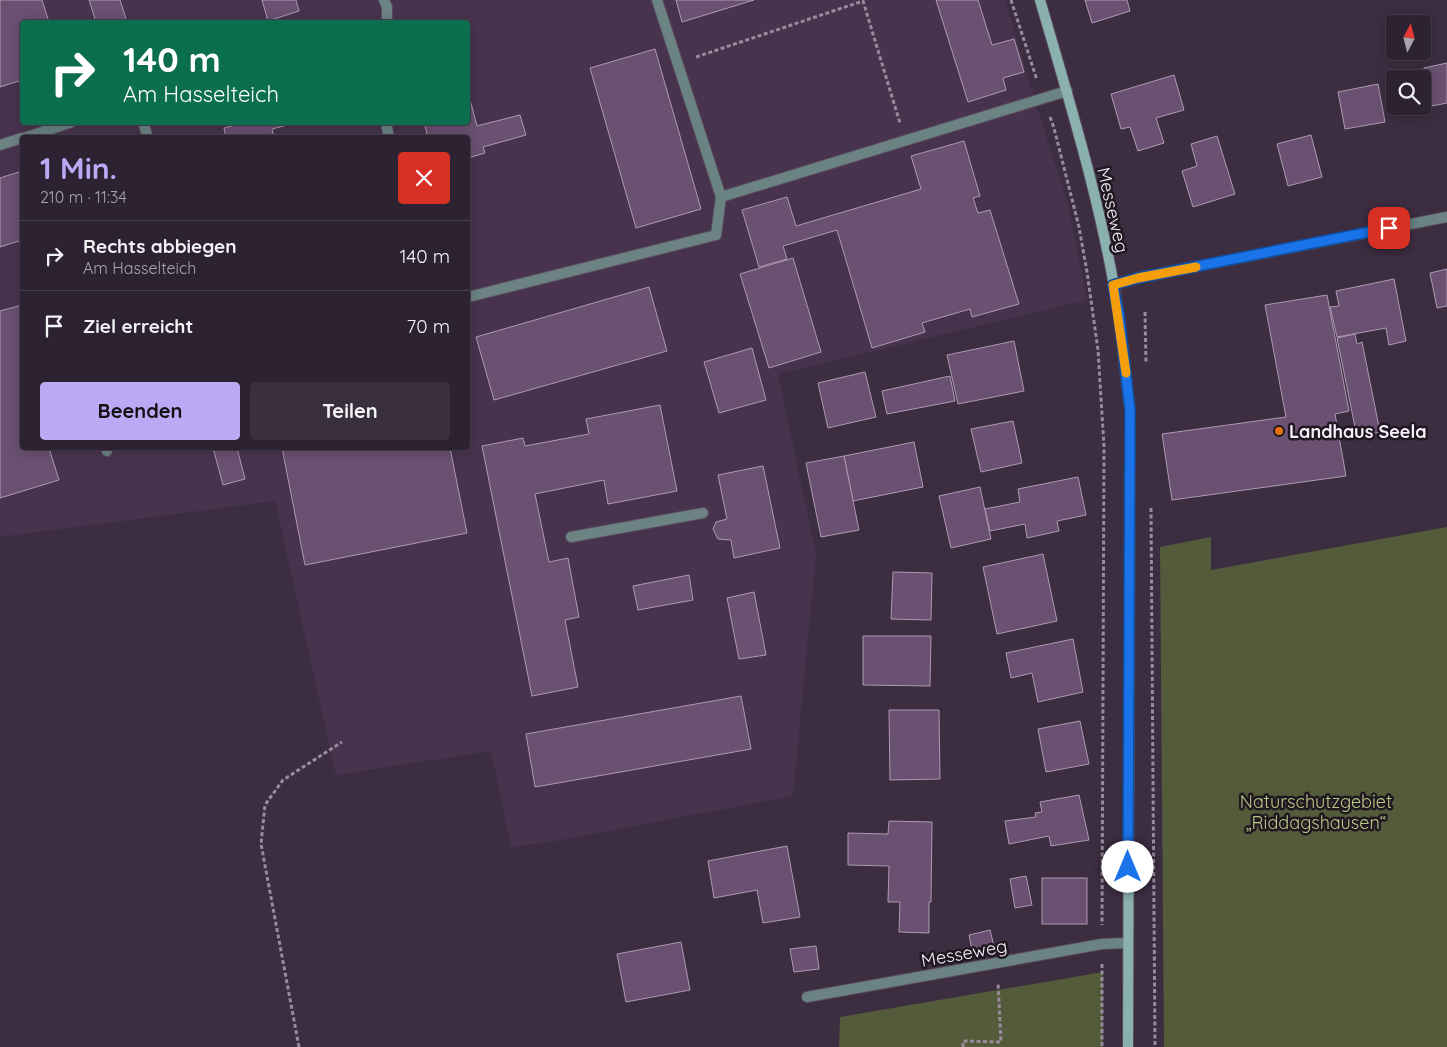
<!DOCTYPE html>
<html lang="de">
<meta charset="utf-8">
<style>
body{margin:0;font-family:Quicksand,sans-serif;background:#392f3d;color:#f1f3f6;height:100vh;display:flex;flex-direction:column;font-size:19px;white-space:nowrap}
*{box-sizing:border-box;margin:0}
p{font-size:16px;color:#a7a4ab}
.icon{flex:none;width:28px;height:28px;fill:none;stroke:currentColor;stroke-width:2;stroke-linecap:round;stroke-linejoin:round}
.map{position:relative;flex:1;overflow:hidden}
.panel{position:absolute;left:20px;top:135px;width:450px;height:315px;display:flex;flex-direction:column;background:#2d2231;border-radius:5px;box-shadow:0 2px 12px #0003,0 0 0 1px #483f4d}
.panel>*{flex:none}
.hud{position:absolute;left:20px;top:20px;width:450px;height:105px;border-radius:5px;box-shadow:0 2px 12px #0003,0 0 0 1px #483f4d;background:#0b6e4f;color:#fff;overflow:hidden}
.needle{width:32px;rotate:7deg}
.fabs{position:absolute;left:1386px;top:15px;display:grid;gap:10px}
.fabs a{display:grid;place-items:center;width:45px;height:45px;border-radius:5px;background:#2d2231;box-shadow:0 2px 12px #0003,0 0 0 1px #483f4d;font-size:25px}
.pin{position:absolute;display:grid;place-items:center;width:42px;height:42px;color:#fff;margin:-21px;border-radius:10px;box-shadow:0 2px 8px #0006}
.me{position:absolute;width:55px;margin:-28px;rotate:0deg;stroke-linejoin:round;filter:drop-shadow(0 0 4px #0008)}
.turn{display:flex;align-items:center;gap:18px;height:105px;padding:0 20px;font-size:22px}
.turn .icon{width:65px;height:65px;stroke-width:2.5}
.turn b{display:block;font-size:35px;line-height:42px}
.round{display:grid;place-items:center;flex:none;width:52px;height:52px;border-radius:5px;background:#392f3d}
.overview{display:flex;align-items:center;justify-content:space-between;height:85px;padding:0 20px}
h1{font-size:30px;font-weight:700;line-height:38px;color:#bca9f5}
.primary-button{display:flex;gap:10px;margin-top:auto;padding:10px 20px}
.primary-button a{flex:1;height:58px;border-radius:5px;background:#bca9f5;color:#111;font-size:20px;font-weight:700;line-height:58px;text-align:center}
.primary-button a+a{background:#392f3d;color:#f1f3f6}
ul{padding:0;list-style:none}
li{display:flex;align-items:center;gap:15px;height:70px;padding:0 20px;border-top:1px solid #483f4d}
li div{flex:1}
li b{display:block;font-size:19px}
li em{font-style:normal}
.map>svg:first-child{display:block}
</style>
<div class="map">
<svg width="1447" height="1047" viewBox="0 0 1447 1047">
<rect width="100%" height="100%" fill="#3c2d41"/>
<path fill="#47334d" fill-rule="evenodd" d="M0 0H1005L1035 101 1068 204 1087 300 778 374 816 554 793 796 550 842 511 847 491 751 336 775 275 501 0 537ZM22 22H468V122H22ZM22 138H468V448H22Z"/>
<g fill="#545b3b">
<path d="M1447 527V1047H1164L1160 547 1211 537V570Z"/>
<path d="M1103 972V1047H839L840 1017Z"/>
</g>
<g fill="#6a5071" stroke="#ad9ab3">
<path d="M0 0H42L49 22H22V80L0 87Z"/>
<path d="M89 0H120L127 22H96Z"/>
<path d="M262 0H296L299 11 268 21Z"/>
<path d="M676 0H754L682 22Z"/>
<path d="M936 0H978L992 45 1014 39 1024 72 1003 78 1006 90 968 102Z"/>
<path d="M1085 0H1127L1130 11 1092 23Z"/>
<path d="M655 49 701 209 636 228 590 68Z"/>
<path d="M1447 63V103L1432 106 1424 68Z"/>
<path d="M1174 75 1184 110 1156 118 1164 143 1138 151 1130 127 1121 129 1111 94Z"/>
<path d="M1378 84 1385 122 1345 129 1338 92Z"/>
<path d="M468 92 477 126 520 115 526 135 483 147 485 153 468 158V138H428L424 122H468Z"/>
<path d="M247 122H299L272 129 274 138H226L224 128Z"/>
<path d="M1311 135 1322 177 1288 186 1277 144Z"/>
<path d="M1217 136 1235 194 1193 207 1182 171 1197 166 1191 144Z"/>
<path d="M964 141 980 196 973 198 978 213 990 210 1019 304 972 317 970 309 922 323 925 332 872 348 837 230 783 246 787 259 759 267 742 210 787 197 796 226 921 189 911 156Z"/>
<path d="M22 171V240L0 247V178Z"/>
<path d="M793 258 821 352 769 368 740 274Z"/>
<path d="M1447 269V306L1437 308 1430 273Z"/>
<path d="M1394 279 1406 341 1389 345 1386 328 1337 337 1330 307 1339 306 1336 291Z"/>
<path d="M649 287 667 351 494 400 476 337Z"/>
<path d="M1327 295 1349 411 1335 414 1346 476 1172 500 1162 434 1286 417 1265 305Z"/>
<path d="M22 305V448H49L59 480 0 498V311Z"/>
<path d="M1355 334 1357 344 1362 342 1380 432 1357 437 1337 338Z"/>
<path d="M1014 341 1024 391 958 404 947 355Z"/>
<path d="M752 348 766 400 719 413 704 362Z"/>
<path d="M865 372 876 417 828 428 818 383Z"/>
<path d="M950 376 955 401 887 414 882 391Z"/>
<path d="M660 405 677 491 608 504 604 480 535 494 549 562 568 558 579 617 565 620 578 687 532 696 482 446 523 438 525 446 589 434 586 419Z"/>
<path d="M1013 421 1022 463 981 472 971 429Z"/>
<path d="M914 442 923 487 853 501 844 456Z"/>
<path d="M213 448H237L245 479 223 485Z"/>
<path d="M282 448H450L467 533 305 565Z"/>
<path d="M844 456 859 530 821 537 806 463Z"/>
<path d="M763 466 780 548 734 558 731 540 718 539 713 529 716 522 727 519 718 475Z"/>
<path d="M1078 477 1086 515 1057 521 1059 531 1027 538 1025 524 990 531 985 509 1020 502 1018 489Z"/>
<path d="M980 487 991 539 951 548 939 496Z"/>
<path d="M1043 554 1057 621 997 634 983 567Z"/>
<path d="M893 572 932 573 931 620 891 619Z"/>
<path d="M689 575 693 600 638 610 633 586Z"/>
<path d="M754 592 766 655 739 659 727 598Z"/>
<path d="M863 636H931L930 686 863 685Z"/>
<path d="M1073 639 1083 692 1038 702 1032 673 1011 678 1006 653Z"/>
<path d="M741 696 751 749 535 787 526 734Z"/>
<path d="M889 710H939L940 779 890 780Z"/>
<path d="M1080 721 1089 764 1046 772 1038 729Z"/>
<path d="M1079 795 1089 840 1051 846 1049 836 1009 844 1005 821 1036 817 1035 813 1042 812 1040 802Z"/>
<path d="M889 821 932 822 931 902H929V933L899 932 900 902H888L889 866 848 865V833L888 834Z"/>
<path d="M787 846 800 917 763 923 757 890 714 898 708 861Z"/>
<path d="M1026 876 1032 905 1015 908 1010 879Z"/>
<rect x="1042" y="878" width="45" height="46"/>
<path d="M990 930 995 950 973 954 969 935Z"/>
<path d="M681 942 690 990 626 1002 617 954Z"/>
<path d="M816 946 819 969 794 972 790 949Z"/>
</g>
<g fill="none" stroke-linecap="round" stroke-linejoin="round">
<defs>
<g id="lane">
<path d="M384 0 387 7V22"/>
<path d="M657 0 721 197 1067 91"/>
<path d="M143 122 148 138"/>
<path d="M386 122 389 138"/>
<path d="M24 138 72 122"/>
<path d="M0 145 22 138"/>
<path d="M468 297 716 235 721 197"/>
<path d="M106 448 107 451"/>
<path d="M571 537 703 513"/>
</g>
<g id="street">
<path d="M1113 285 1138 278 1447 217"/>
<path d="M807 997 1102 944 1127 943"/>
</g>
<path id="secondary" d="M1040 0C1070 103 1103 210 1119 316 1123 347 1126 379 1130 410L1128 1047"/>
</defs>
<use href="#lane" stroke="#5a4c5f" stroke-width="12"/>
<use href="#street" stroke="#5a4c5f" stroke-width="12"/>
<use href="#secondary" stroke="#5a4c5f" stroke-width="12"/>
<g stroke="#988b9c" stroke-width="3" stroke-dasharray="4 2.5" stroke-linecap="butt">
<path d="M1011 0 1037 80"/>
<path d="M696 57 863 1 900 123"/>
<path d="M1050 117 1054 128 1079 227 1087 272 1098 350 1104 447 1102 925"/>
<path d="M1145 312 1146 362"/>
<path d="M1151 508 1155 1047"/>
<path d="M1102 964V1047"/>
<path d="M299 1047 261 844 265 805 283 780 342 742"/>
<path d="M963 1047V1041L1001 1042 998 982"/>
</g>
<use href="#lane" stroke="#6c8383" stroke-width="10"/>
<use href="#street" stroke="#6c8383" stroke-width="10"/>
<use href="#secondary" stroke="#8ab0b0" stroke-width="10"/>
</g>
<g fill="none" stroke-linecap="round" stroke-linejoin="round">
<defs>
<path id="route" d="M1128 867 1130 410 1119 315 1113 285 1138 278 1389 228"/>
</defs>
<use href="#route" stroke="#114b97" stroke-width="12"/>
<use href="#route" stroke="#1a73e8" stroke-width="9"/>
<path stroke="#f59e0b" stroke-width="9" d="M1126 373 1113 285 1138 278 1196 267"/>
</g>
<circle fill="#e8710a" stroke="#1f1821" stroke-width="2" cx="1279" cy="431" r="5"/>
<g text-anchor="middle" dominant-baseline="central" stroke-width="5" stroke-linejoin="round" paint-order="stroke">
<g font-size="18" fill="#f9effc" stroke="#1f1821">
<text transform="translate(1113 210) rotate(77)">Messeweg</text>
<text transform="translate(964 953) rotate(-10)">Messeweg</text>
</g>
<g font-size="18" font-weight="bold" fill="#f9effc" stroke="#1f1821" text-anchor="start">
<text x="1289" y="431">Landhaus Seela</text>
</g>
<g font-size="18" fill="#bac885" stroke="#1f1821">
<text x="1316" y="801">Naturschutzgebiet<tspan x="1316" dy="21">„Riddagshausen“</tspan></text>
</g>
</g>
</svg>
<div class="fabs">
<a><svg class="needle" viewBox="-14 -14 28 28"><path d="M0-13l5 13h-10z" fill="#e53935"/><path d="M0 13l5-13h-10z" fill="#a7a4ab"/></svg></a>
<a><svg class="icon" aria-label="search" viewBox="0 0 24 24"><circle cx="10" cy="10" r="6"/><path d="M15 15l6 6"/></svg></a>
</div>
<div class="pin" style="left:1389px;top:228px;background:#d93025"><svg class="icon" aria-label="arrive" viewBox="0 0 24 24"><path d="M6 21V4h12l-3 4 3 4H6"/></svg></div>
<svg class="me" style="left:1128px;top:867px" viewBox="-20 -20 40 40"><circle r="19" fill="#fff"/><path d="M0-13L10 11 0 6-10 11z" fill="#1a73e8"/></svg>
<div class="hud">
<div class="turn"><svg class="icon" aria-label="right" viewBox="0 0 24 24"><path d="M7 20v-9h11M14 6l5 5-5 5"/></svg><div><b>140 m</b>Am Hasselteich</div></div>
</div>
<section class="panel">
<div class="overview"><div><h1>1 Min.</h1><p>210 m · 11:34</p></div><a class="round" style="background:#d93025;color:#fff"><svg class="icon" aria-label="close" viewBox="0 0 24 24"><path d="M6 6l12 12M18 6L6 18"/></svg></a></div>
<ul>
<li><svg class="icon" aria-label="right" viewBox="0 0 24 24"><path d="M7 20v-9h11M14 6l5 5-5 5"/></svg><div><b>Rechts abbiegen</b><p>Am Hasselteich</p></div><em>140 m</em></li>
<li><svg class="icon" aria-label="arrive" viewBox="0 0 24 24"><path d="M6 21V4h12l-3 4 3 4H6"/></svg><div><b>Ziel erreicht</b></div><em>70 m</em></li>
</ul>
<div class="primary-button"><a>Beenden</a><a>Teilen</a></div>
</section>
</div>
